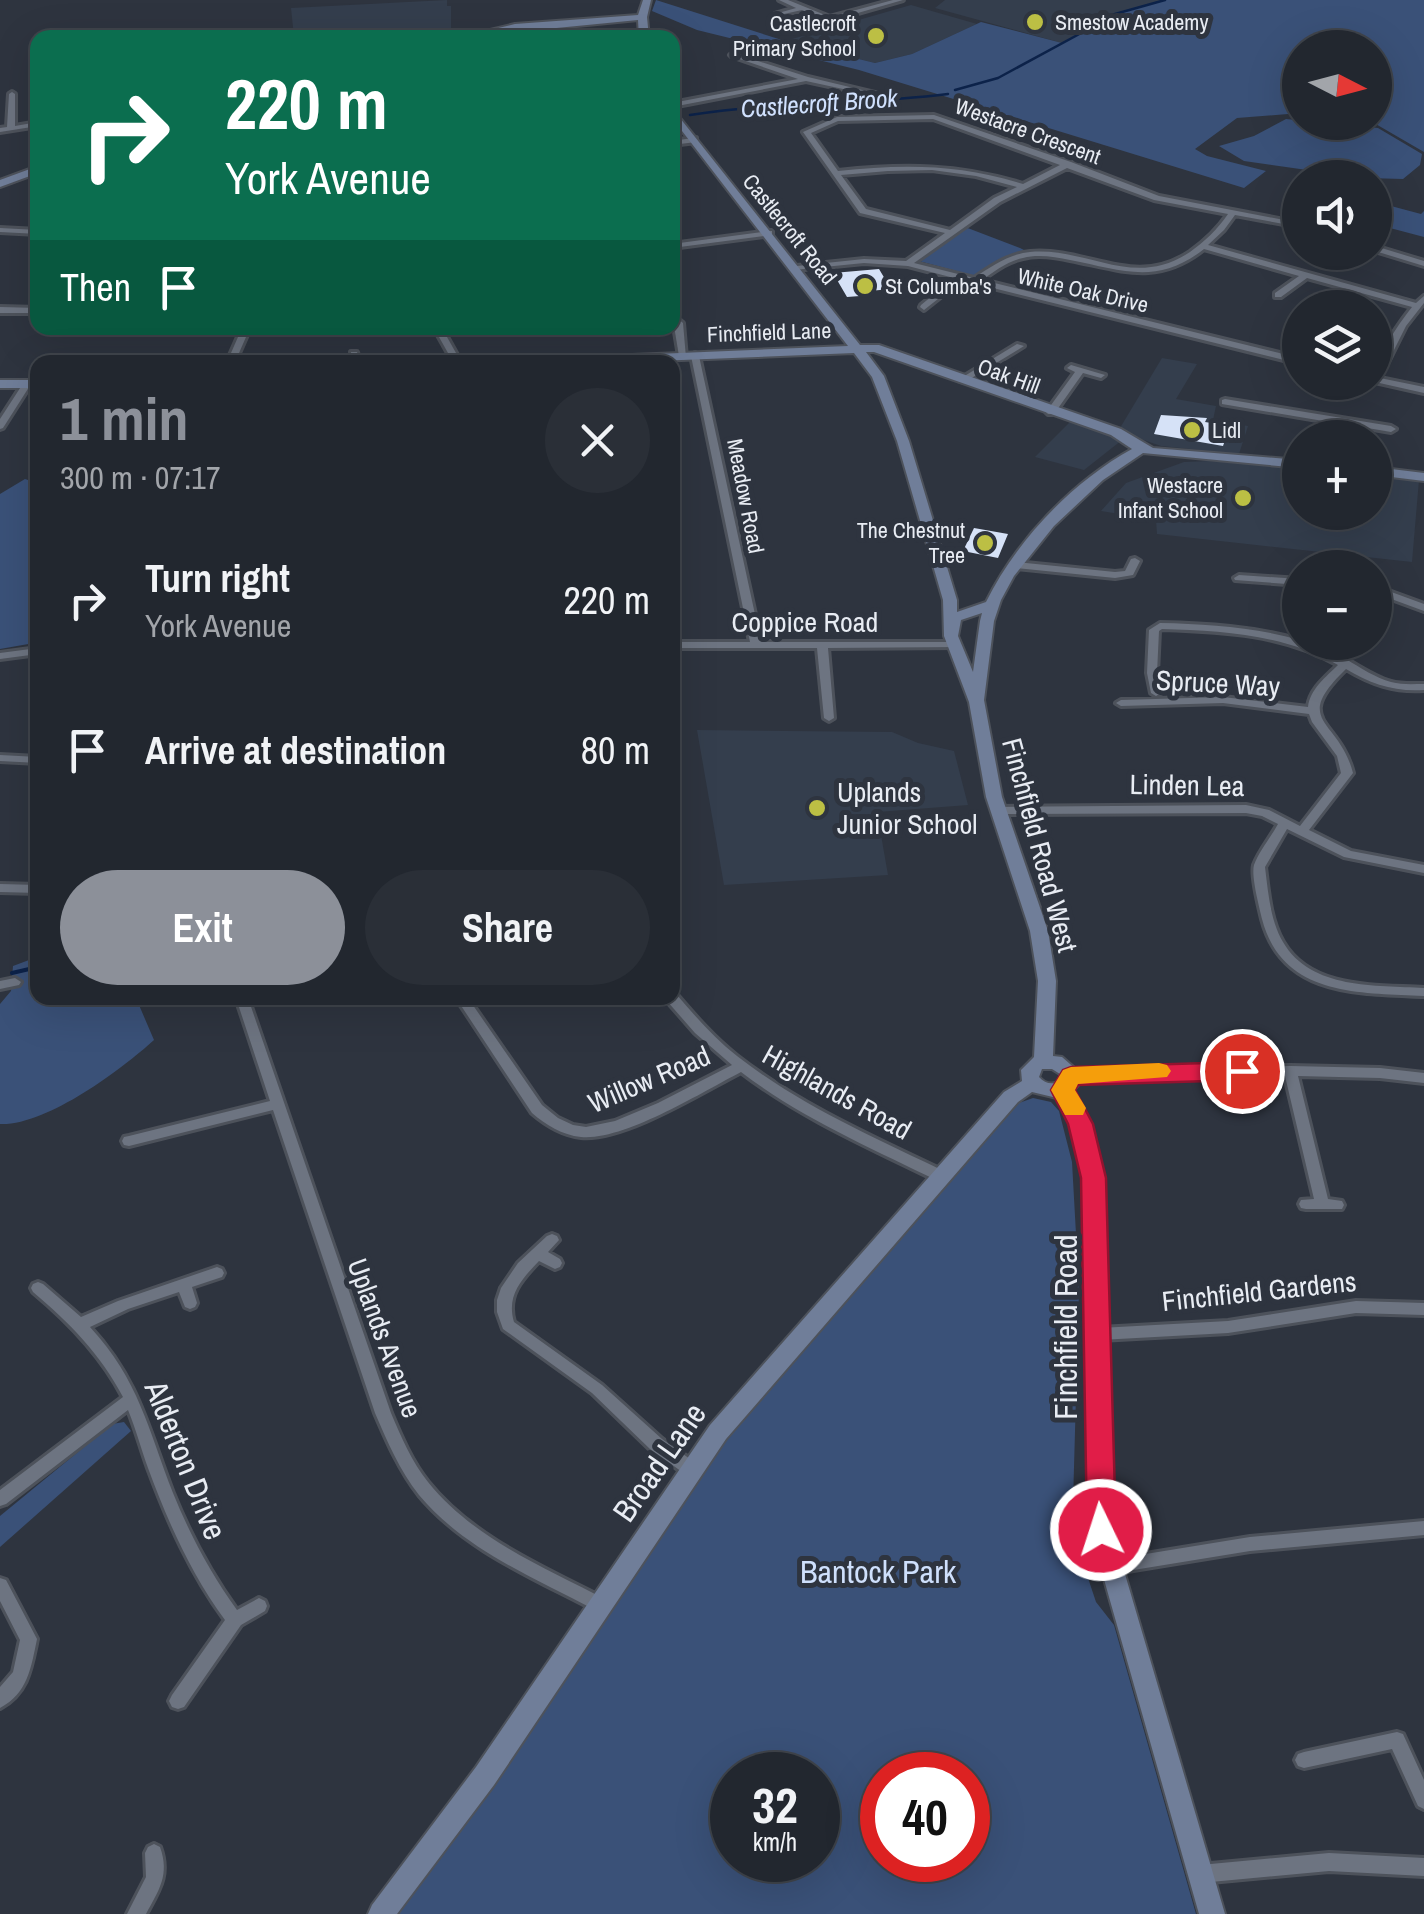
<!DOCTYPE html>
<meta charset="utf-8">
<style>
body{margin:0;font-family:"Archivo Narrow",sans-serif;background:#2a2f37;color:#f1f3f6;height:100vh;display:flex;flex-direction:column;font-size:38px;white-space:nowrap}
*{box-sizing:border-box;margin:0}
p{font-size:32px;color:#a2a5aa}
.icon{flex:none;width:55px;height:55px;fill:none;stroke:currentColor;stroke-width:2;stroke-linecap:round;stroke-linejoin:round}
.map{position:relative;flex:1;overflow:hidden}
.sheet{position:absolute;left:30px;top:355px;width:650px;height:650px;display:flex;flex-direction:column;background:#22272f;border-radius:20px;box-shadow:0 10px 40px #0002,0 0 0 2px #3f444b}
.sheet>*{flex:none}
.guide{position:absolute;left:30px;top:30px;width:650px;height:305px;border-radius:20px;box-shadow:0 10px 40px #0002,0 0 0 2px #3f444b;background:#0b6e4f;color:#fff;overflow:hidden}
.needle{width:65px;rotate:96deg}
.fabs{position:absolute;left:1282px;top:30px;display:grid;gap:20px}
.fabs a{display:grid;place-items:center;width:110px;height:110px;border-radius:50%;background:#22272f;box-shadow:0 10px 40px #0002,0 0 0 2px #3f444b;font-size:50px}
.speed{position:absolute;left:710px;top:1752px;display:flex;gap:20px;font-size:50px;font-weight:700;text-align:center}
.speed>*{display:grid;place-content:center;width:130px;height:130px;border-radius:50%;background:#22272f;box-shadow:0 10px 40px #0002,0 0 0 2px #3f444b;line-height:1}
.speed small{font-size:25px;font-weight:400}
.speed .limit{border:15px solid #d22;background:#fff;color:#111}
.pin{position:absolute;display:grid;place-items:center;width:85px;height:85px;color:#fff;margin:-42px;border:5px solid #fff;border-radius:50%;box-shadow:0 2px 10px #0007}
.me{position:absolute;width:110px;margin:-55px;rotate:356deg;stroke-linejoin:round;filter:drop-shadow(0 0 8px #0008)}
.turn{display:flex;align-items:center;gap:35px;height:210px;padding:0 30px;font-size:45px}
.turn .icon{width:130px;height:130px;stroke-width:2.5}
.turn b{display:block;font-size:70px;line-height:85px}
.then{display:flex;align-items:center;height:95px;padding:0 30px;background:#0003;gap:20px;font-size:38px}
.round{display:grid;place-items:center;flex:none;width:105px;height:105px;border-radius:52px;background:#2a2f37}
.overview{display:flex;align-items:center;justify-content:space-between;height:170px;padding:0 30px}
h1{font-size:60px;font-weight:700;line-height:75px;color:#8c9099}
.primary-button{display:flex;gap:20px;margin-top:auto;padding:20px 30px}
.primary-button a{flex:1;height:115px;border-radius:60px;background:#8c9099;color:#fff;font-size:40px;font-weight:700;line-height:115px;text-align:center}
.primary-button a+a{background:#2a2f37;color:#f1f3f6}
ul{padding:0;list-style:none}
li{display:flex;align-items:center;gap:30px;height:150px;padding:0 30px}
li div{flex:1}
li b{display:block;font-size:38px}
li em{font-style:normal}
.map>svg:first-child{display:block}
</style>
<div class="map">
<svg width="1424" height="1914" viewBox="0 0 1424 1914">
<rect width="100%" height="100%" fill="#2e343f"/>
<g fill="#343e4d">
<path d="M447 0V6H451V29L460 34 453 37H294L291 8Z"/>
<path d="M945 0H1165L1091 21 1083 32 1062 43 935 8Z"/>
<path d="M911 5 977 24 912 54 875 63 785 41Z"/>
<path d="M1162 358 1197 364 1176 399 1216 406 1213 420 1248 426 1239 454 1161 446 1123 433 1120 428Z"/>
<path d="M1070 422 1112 435 1122 440 1084 470 1035 457Z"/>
<path d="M1209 461 1300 467V512H1375V474L1419 480 1412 562 1157 534 1156 520 1101 511 1126 483 1184 462Z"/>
<path d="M697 730 892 732 918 743 954 751 968 805 877 812 888 875 724 885Z"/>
</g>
<g fill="#3a5178" fill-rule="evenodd">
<path d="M656 0 785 41 875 63 912 54 981 22 1062 43 1083 32 1090 21 1165 0H1424V152L1374 123 1375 48H1300V113L1237 118 1195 149 1207 156 1266 171 1244 188 859 70 697 30 652 11Z"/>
<path d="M1286 119 1378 128 1422 154 1420 165 1403 179 1331 177 1321 172 1244 161 1219 146 1254 136Z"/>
<path d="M1375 179 1383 185 1376 193V202L1421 214 1424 211V237L1375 224Z"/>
<path d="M965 227 1020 248 1026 251 1009 257 979 277 915 260Z"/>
<path d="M25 479 37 483V631L34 643 0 649V494Z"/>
<path d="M37 957 38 998H136L154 1040C121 1070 46 1126 0 1124V1004L11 991 13 966Z"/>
<path d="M1033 1098 1051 1102 1059 1111 1072 1162 1079 1288 1073 1503 1081 1557 1096 1602 1114 1625 1196 1914H390L697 1470 1013 1105ZM732 1775H818V1860H732ZM882 1775H968V1860H882Z"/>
<path d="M124 1422 131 1431 0 1547V1516L112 1424Z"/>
</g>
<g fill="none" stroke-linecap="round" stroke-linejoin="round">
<g stroke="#0c2249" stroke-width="2.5">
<path d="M955 90 998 78 1083 32 1090 21 1165 0"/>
<path d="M690 115C777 101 861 105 948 94"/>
</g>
<path stroke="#0c2249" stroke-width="4" d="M12 973 38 967"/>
</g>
<g fill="#d6e2f7">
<path d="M879 269 891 289 858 292 860 296 847 297 833 273Z"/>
<path d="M1161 415 1207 418 1205 422 1230 426 1223 446 1154 434Z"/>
<path d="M974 528 1008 534 998 558 963 551Z"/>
</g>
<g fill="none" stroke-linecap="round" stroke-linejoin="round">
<defs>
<g id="street">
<path d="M779 0H788L830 17 893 0H903L830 21 802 10 775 16V14L796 8Z"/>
<path d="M733 53 808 77 883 95 880 97 806 81 672 107V103L798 79 731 56 730 55Z"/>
<path d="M12 92 15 94V126L38 122V126L0 132V128L7 127 9 94Z"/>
<path d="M934 115 1071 162 1159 196 1300 223V227L1235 215 1224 230 1208 245 1416 303 1424 296V303L1406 326 1380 378 1424 387V393L1375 382C1375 358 1397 326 1412 307L1307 278 1281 297H1275V293L1299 276 1204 249C1157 286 1122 270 1070 260 1055 257 1038 254 1023 258 1008 261 995 271 982 280L1300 358V364L977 284H974L962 280 924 310 920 307 921 305 954 278 908 266 864 263 794 270 793 268 797 266 864 259 906 261 945 233 860 213 803 132 837 117ZM933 119 1060 165 1023 184C959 164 904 164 838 171L811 133 838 121ZM1067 168 1154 200 1228 214C1218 229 1204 242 1190 252 1133 290 1089 247 1030 252 1009 254 992 266 974 278L914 263 1000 202ZM932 170 976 176 1017 187 994 198 950 230 866 209 841 175 888 171Z"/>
<path d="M693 138H696V142L672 145V141Z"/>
<path d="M0 228 38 230V234L0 232Z"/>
<path d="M769 231H772V235L672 248V244Z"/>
<path d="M1375 246 1424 261V266L1375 251Z"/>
<path d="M0 307 38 308V313H0Z"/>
<path d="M672 314 683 323 686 358 679 356Z"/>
<path d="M242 328H250L235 362H227Z"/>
<path d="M434 328H442L461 362H453Z"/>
<path d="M1017 344 1024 346 965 382 958 380Z"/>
<path d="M351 352H357L360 362H352Z"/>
<path d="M695 353 699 356 761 642H955L960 645 959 647 828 648 834 718 829 721 824 718 817 648H672V642H750L691 356Z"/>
<path d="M1071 365 1105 375 1101 378 1083 373 1054 414H1048L1046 412 1075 372 1067 368Z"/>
<path d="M24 382 31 384 3 428 0 429V419Z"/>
<path d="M1225 399 1391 426 1396 429 1391 432 1344 424 1343 438H1333L1335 423 1222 404V400Z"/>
<path d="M1135 558 1140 561 1133 575 1115 578 1015 568 1010 565 1015 562 1115 572 1125 571 1131 559Z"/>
<path d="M1239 575 1300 579V585L1235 580 1234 578Z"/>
<path d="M1375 586 1424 604V611L1375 593Z"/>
<path d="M1160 623C1207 624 1254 627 1300 640V642C1331 642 1361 674 1391 682 1402 685 1413 684 1424 684V690C1394 692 1371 684 1346 669 1290 723 1339 718 1353 773L1309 830 1351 851 1424 865V873L1344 857 1287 829 1265 867C1268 891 1270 920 1283 942 1311 990 1376 985 1424 988V996C1358 993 1282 996 1262 919 1259 906 1251 876 1254 865 1259 851 1271 837 1278 824L1262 816 1246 813 995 814 993 811 999 807 1246 805 1269 810 1300 826 1341 773 1337 756 1312 722 1309 714 1223 703 1121 706 1116 703 1121 700 1223 697 1308 707C1310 689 1326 677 1338 665 1284 634 1223 631 1162 629L1159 631 1157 673 1161 693 1156 696 1151 693 1147 673 1149 630Z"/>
<path d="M38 648V654L0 659V653Z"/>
<path d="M0 755 38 757V763L0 761Z"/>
<path d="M0 884 38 885V893L0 892Z"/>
<path d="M15 978 21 982 19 985 0 989V981Z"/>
<path d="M672 994 677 995C695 1016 714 1038 737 1056 801 1106 875 1138 948 1173L950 1177 948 1181H938C871 1148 801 1118 741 1072 702 1092 624 1141 581 1137 562 1135 546 1125 532 1113L456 998H468L542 1105 558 1118 573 1125 586 1127 615 1121 658 1103 732 1065 695 1033 667 1001 666 998H672Z"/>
<path d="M236 998H248L391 1413C401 1437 412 1462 428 1482 473 1538 543 1567 605 1599L607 1604 605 1609 599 1612 593 1609C532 1577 464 1549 419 1495 400 1471 387 1441 375 1413L273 1110 129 1146 124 1145 122 1141 124 1137 129 1136 270 1101Z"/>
<path d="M1290 1066 1380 1068 1424 1073V1083L1380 1078 1298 1076 1328 1199 1342 1201 1344 1205 1342 1209H1306L1301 1208 1299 1204 1301 1200 1314 1199 1285 1076 1071 1081 1066 1079 1064 1076 1066 1073 1071 1071Z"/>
<path d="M552 1234 557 1236 559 1240 548 1252 560 1259 562 1263 560 1267 555 1269 539 1261C522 1279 506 1295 514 1322L602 1385 662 1439 697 1464 699 1469 697 1474 691 1476 685 1474 650 1449 592 1393 503 1329 497 1312V1300L501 1288 518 1263 547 1236Z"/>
<path d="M217 1267 222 1269 224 1273 222 1277 192 1287 197 1303 195 1307 190 1309 185 1307 179 1292 128 1309 90 1327C139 1380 148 1429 173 1493 190 1535 211 1574 237 1610L259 1598 265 1601 267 1606 265 1611 241 1625 184 1707 178 1709 172 1707 169 1701 172 1695 225 1620C191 1574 168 1522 148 1468 141 1449 136 1429 128 1410L6 1504 0 1506V1490L123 1397C101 1355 69 1322 33 1292L31 1288 33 1284 38 1282 43 1284 81 1317 118 1301Z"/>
<path d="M1356 1301 1424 1303V1315L1356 1313 1228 1333 1100 1340 1095 1338 1093 1334 1095 1330 1100 1328 1228 1321Z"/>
<path d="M1424 1521V1535L1250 1551 1109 1574 1103 1572 1101 1567 1103 1562 1109 1560 1250 1537Z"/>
<path d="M0 1578 6 1580 37 1639C31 1668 28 1693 0 1708V1687L13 1672 20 1640 0 1601Z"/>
<path d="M1397 1732 1403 1734 1424 1780V1809L1418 1806 1392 1749 1304 1768 1298 1766 1295 1760 1298 1754 1304 1752Z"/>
<path d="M154 1844 160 1847C170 1875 159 1890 146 1914H127L146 1877 145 1853 148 1847Z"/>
<path d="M1329 1853 1424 1858V1876L1329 1871 1200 1883 1194 1880 1191 1874 1194 1868 1200 1865Z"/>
</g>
<g id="secondary">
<path d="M643 0H651L647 17 649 38H639L638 20 456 38 515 24 638 15Z"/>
<path d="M672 108 860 345H879L1121 429 1153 448 1300 460V468L1143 453 1103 480 1054 526 1014 576 1001 600 994 621 984 700 1002 797 1048 931 1056 981 1053 1056 1062 1057 1078 1071 1079 1084 1073 1091 1089 1124 1103 1178 1112 1530 1225 1914H1199L1090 1530 1083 1178 1071 1124 1057 1098 1032 1092 1018 1102 726 1439 494 1785 397 1914H368L372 1905 476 1767 710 1425 1004 1092 1022 1081 1021 1070 1034 1057 1038 981 1030 931 986 797 969 702 944 636 943 600 897 441 872 377 854 353 631 362H554L560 358 848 346 672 118ZM866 352H874L1111 435 1132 449C1072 482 1016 541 986 602L957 612V600L909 441 884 376ZM982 613 980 621 973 672 958 636 961 620ZM1042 1069H1052L1060 1074V1081C1053 1085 1045 1084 1039 1077Z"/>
<path d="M38 166V173L0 187V180Z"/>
<rect x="0" y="380" width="38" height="8"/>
<path d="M1375 467 1424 473V481L1375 475Z"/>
</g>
</defs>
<use href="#street" stroke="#4d525b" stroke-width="6"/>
<use href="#secondary" stroke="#4d525b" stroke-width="4"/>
<use href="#street" fill="#6d7481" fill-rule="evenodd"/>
<use href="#secondary" fill="#707e99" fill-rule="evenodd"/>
</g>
<path fill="#e11d48" stroke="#92132f" stroke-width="2.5" d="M1242 1062 1254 1071 1242 1080 1078 1085 1075 1090 1093 1124 1106 1178 1116 1530 1112 1539 1101 1543 1091 1539 1087 1530 1081 1178 1068 1124 1051 1090 1063 1070 1071 1067Z"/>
<path fill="#f59e0b" d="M1159 1063 1167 1065 1171 1071 1167 1077 1078 1084 1075 1090 1086 1108 1083 1115H1065L1051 1090 1063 1070 1071 1067Z"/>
<g fill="#bcbf44" stroke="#2e343f" stroke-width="4">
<circle cx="1035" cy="22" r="10"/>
<circle cx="876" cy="36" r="10"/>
<circle cx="865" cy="286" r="10"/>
<circle cx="1192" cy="430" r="10"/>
<circle cx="1243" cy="498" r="10"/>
<circle cx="985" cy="543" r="10"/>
<circle cx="817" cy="808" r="10"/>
</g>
<g text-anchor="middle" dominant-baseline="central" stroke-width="10" stroke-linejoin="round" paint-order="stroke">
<g font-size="22" fill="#e8ecf3" stroke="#2e343f" text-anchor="start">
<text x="1055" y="22">Smestow Academy</text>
<text x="856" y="23" text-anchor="end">Castlecroft<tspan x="856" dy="25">Primary School</tspan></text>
<text x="885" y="286">St Columba's</text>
<text x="1212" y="430">Lidl</text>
<text x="1223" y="485" text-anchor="end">Westacre<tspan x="1223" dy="25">Infant School</tspan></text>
<text x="965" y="530" text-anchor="end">The Chestnut<tspan x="965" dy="25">Tree</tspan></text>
</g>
<g font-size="22" fill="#e8ecf3" stroke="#2e343f">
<text transform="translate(1028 131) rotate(20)">Westacre Crescent</text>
<text transform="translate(790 229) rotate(51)">Castlecroft Road</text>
<text transform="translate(1083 290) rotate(13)">White Oak Drive</text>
<text transform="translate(769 332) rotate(-2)">Finchfield Lane</text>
<text transform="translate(1009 376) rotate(20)">Oak Hill</text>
<text transform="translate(746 496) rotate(79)">Meadow Road</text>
</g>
<g font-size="25" font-style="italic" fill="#d0e1fe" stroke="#2e343f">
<text transform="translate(819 103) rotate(-4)">Castlecroft Brook</text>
</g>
<g font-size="28" fill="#e8ecf3" stroke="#2e343f">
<text x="805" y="622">Coppice Road</text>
<text transform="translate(1218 683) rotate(3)">Spruce Way</text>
<text transform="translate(1187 785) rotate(1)">Linden Lea</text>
<text transform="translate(1040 845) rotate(75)">Finchfield Road West</text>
<text transform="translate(649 1079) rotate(-23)">Willow Road</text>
<text transform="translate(837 1092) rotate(29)">Highlands Road</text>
<text transform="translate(1259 1291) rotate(-6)">Finchfield Gardens</text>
<text transform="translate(385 1338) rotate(70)">Uplands Avenue</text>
</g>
<g font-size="28" fill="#e8ecf3" stroke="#2e343f" text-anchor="start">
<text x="837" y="792">Uplands<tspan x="837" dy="32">Junior School</tspan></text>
</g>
<g font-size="32" fill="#e8ecf3" stroke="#2e343f">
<text transform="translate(1065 1327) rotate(-90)">Finchfield Road</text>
<text transform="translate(186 1460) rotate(68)">Alderton Drive</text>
<text transform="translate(659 1462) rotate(-55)">Broad Lane</text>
</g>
<g font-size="32" fill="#cfe0fc" stroke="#2e343f">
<text x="878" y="1571">Bantock Park</text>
</g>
</g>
</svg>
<div class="fabs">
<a><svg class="needle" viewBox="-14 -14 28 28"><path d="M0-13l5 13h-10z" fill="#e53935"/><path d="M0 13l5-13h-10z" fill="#a2a5aa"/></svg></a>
<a><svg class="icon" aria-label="sound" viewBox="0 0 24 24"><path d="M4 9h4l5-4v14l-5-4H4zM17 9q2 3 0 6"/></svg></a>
<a><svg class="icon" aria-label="layers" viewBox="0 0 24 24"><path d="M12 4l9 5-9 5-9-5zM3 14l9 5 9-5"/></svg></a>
<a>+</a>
<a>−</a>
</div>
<div class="speed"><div>32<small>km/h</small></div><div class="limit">40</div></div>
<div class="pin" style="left:1242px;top:1071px;background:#d93025"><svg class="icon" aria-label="arrive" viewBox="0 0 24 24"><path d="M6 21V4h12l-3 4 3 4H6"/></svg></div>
<svg class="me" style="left:1101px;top:1530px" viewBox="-20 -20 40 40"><circle r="17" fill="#e11d48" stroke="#fff" stroke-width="3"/><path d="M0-11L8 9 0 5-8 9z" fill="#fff"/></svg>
<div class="guide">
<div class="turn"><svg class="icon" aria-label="right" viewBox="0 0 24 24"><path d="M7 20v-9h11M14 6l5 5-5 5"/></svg><div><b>220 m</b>York Avenue</div></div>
<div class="then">Then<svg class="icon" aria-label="arrive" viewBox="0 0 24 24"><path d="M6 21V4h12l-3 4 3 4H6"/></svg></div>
</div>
<section class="sheet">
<div class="overview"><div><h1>1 min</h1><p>300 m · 07:17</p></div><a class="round"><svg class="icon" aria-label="close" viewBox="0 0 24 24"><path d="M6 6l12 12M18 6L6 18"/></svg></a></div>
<ul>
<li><svg class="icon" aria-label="right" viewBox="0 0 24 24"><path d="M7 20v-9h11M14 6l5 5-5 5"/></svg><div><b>Turn right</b><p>York Avenue</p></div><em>220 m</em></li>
<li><svg class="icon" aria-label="arrive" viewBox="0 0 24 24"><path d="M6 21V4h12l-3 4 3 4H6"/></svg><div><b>Arrive at destination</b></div><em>80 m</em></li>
</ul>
<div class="primary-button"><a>Exit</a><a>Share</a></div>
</section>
</div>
